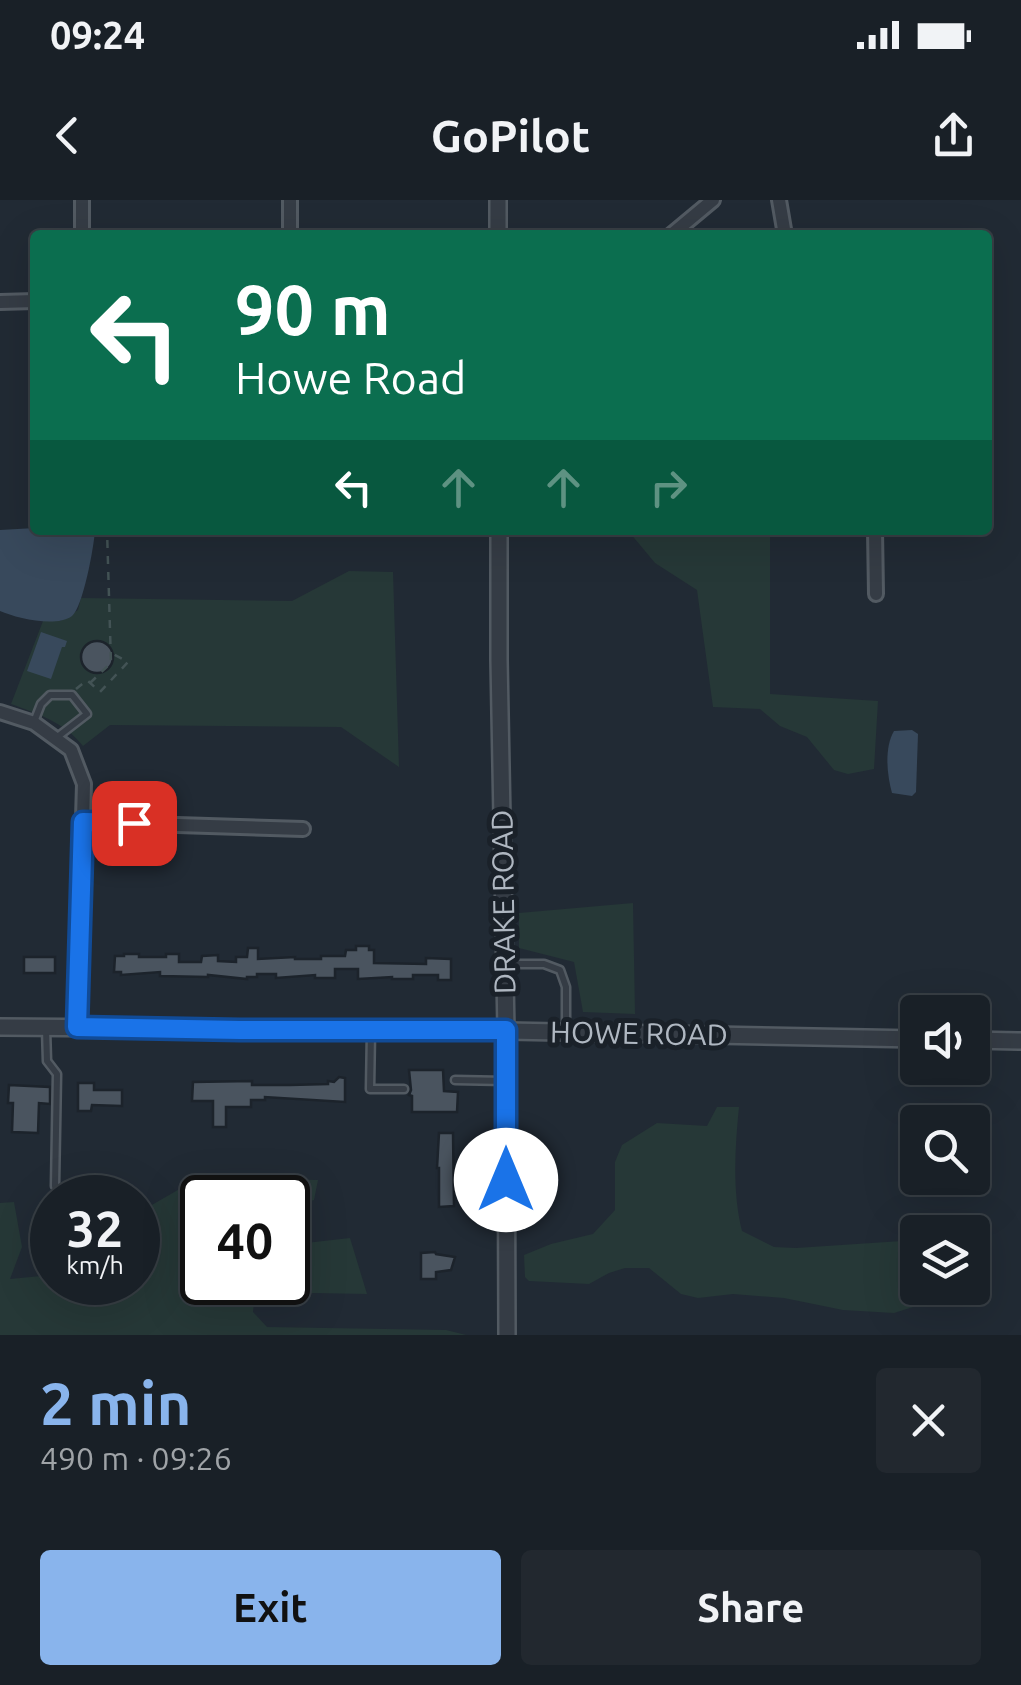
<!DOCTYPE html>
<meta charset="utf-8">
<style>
body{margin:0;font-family:Ubuntu,sans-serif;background:#22282f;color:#f1f3f6;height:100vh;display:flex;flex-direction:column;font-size:38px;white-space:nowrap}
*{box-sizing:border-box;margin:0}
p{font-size:32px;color:#9fa3a7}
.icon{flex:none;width:55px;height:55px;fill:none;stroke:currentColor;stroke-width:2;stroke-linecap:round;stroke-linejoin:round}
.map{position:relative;height:1135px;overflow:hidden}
.drawer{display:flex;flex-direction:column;background:#192027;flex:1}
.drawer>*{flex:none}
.top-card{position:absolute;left:30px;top:30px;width:962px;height:305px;border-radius:10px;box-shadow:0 10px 40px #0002,0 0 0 2px #373e44;background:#0b6e4f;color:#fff;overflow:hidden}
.fabs{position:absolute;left:900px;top:795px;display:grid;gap:20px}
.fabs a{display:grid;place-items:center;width:90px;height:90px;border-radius:10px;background:#192027;box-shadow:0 10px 40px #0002,0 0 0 2px #373e44;font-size:50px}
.speed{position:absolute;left:30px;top:975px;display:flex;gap:20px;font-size:50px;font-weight:700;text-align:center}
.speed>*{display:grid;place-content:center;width:130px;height:130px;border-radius:50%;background:#192027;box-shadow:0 10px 40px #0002,0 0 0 2px #373e44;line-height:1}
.speed small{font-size:25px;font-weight:400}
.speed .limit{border:5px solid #111;border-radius:15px;background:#fff;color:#111}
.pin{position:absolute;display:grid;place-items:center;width:85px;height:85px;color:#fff;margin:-42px;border-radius:20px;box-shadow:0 5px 15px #0006}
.me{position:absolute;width:110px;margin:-55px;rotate:0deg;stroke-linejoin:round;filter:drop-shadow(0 0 8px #0008)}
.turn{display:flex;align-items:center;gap:35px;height:210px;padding:0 40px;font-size:45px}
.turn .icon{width:130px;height:130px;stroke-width:2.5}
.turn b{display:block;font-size:70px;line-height:85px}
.lanes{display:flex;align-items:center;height:95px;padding:0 40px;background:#0003;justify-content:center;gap:50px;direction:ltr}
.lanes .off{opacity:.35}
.round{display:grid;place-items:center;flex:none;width:105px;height:105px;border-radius:10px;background:#22282f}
.head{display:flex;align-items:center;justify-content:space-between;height:170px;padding:0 40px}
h1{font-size:60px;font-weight:600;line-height:75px;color:#89b4ec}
.cta{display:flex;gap:20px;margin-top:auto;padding:20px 40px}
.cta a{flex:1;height:115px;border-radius:10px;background:#89b4ec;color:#111;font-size:40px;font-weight:600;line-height:115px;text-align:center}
.cta a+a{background:#22282f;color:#f1f3f6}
.status{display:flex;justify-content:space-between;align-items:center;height:70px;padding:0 50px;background:#192027;direction:ltr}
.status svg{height:28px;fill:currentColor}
header{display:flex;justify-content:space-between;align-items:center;height:130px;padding:0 40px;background:#192027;font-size:45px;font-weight:600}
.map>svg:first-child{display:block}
</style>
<div class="status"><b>09:24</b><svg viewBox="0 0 49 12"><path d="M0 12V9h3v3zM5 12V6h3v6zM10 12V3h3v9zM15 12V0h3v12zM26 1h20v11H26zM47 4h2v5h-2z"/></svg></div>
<header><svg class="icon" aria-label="back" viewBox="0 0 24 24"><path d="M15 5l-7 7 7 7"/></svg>GoPilot<svg class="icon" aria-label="share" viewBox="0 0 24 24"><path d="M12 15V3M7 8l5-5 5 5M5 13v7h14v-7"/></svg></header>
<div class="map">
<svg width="1021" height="1135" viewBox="0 0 1021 1135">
<rect width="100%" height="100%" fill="#212a34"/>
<g fill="#263837">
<path d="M631 330H770V494L878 501 874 569 848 574 834 570 807 537 780 526 760 509 713 507 697 390 655 363 630 333Z"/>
<path d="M349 371 393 372 399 567 341 527 110 525 83 546C64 522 38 514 11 504L43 421H60L78 410 81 398 292 401Z"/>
<path d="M633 703 635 814 583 812 574 762 519 748V713Z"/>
<path d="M717 907H739C735 947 732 991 742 1031L774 1047 796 1048 917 1040 918 1088H923L913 1107 894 1113 843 1110 784 1098 733 1094 698 1098 681 1094 649 1068H625L609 1073 589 1084 529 1081 525 1077 524 1055 551 1044 593 1034 615 1010V962L622 945 657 923 707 926Z"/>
<path d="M273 979 318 980 314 1000 288 1008V998L224 997 230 989Z"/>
<path d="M183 987 202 1007V1082H288V1045L350 1038 367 1094 255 1092 253 1112 267 1127 446 1130 466 1135H0V1003L14 1002 22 1047 10 1079 52 1075V1082H138V1013Z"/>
</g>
<g fill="#38495c">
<path d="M35 328V330H95C94 347 83 407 72 416 56 428 16 418 0 411V330Z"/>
<path d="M41 432 67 441 65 447H62L51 479 27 471Z"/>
<path d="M912 530 918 534 916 592 912 596 892 593C887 575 884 548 894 531Z"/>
</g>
<g fill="#4a545f" stroke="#1c232b" stroke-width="2.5">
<circle cx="97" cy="457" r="16"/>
<path d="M356 746H369V750H374V763L426 764V758L451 759V780H438V775H413V779H392V777L358 779V769H335V778H315V775L276 778V774H257V777H247V779L208 775V777L160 776V772L121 775V772H114L115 756H124V754H139V757H166V754H179V762H201L202 756 218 755V761L236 762V757H247L248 748H258V759L295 757V759H321V756H345L346 750H356Z"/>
<rect x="24" y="757" width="31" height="16"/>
<path d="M409 870H443L444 891 458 892 457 912H412V896L409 895 411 890Z"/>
<path d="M339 877 345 878V902L265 897V900H251V907H226V927H213V901H192L193 882 252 881V885H290L328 884V881L334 882Z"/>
<path d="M78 883H94V890H122V906L92 905 91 911H78Z"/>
<path d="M9 885 50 887V904L39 903 38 933 12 932 13 903H8Z"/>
<path d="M439 933H453L454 1006 439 1007V968H437Z"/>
<path d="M435 1052 436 1054 455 1057 451 1070 436 1072V1079H421V1053Z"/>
</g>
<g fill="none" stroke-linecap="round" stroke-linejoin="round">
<defs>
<g id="service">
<path d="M34 522 41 504 50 495H72L87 514 56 538"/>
<path d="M505 764H544L560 770 566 787V830"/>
<path d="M46 829 47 861 57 874 55 986"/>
<path d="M371 832 370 889H404"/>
<path d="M455 880 505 881"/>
</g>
<g id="minor">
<path d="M82 0V35"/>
<path d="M290 0V35"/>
<path d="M779 0 785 35"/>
<path d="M671 35 713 0"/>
<path d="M0 102 35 101"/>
<path d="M875 330 876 394"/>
<path d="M0 512 34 523 71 550 84 584 77 827"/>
<path d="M83 622 303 629"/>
</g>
<g id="tertiary">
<path d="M498 0V35"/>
<path d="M499 330V460L506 831 507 1135"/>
<path d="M0 827 506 831 918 839"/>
<path d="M972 840 1021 841"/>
</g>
</defs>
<use href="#service" stroke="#525a62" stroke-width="11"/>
<use href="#minor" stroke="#525a62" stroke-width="18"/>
<use href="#tertiary" stroke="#525a62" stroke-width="20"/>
<g stroke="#435355" stroke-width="2.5" stroke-dasharray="8 8" stroke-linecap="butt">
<path d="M90 483 111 463 107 330"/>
<path d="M76 489 87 480 100 492 128 462 113 454"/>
</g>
<use href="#service" stroke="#353c45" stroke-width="6"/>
<use href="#minor" stroke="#353c45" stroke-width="12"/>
<use href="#tertiary" stroke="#353c45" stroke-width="15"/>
</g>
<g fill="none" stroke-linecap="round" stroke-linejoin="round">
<defs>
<path id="route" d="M134 623 83 622 77 827 240 830H506V980"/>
</defs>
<use href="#route" stroke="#114b97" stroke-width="25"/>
<use href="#route" stroke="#1a73e8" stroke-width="18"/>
</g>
<g text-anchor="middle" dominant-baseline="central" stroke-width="10" stroke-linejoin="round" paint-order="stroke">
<g font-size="30" fill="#afb7c1" stroke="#1a2129">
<text transform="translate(503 702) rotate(-91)">DRAKE ROAD</text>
<text transform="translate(639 833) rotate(1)">HOWE ROAD</text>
</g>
</g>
</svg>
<div class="fabs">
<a><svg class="icon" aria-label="sound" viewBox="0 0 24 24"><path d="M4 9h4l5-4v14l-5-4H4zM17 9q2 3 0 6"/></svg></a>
<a><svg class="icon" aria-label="search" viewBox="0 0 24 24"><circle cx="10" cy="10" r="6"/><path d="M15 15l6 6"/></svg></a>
<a><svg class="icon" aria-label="layers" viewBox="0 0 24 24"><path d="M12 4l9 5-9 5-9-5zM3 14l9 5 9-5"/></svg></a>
</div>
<div class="speed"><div>32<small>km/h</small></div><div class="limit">40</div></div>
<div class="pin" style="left:134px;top:623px;background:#d93025"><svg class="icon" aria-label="arrive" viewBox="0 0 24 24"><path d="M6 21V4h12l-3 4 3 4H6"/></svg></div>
<svg class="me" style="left:506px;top:980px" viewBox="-20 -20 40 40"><circle r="19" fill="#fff"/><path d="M0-13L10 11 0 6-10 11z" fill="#1a73e8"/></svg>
<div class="top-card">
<div class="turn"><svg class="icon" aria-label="left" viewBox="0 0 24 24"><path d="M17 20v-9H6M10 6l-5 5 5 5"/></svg><div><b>90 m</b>Howe Road</div></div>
<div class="lanes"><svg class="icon" aria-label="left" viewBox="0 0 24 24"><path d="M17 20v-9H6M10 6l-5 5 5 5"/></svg><svg class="icon off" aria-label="ahead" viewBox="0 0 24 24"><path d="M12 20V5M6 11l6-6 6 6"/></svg><svg class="icon off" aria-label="ahead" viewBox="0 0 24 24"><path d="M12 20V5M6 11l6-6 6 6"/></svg><svg class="icon off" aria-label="right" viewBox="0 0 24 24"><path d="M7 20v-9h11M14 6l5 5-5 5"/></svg></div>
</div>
</div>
<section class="drawer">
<div class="head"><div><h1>2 min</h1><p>490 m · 09:26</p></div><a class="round"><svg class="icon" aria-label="close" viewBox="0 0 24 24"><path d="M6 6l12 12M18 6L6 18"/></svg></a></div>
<div class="cta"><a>Exit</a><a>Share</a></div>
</section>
